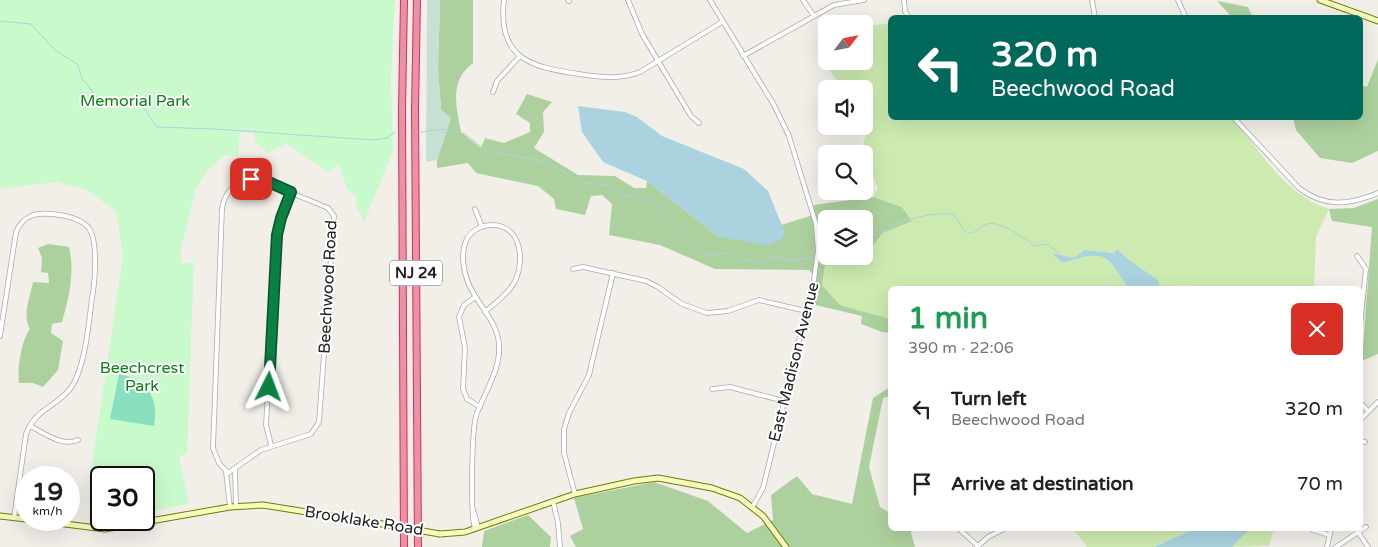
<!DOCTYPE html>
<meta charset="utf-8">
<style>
body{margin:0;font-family:"Varela Round",sans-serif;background:#f6f6f6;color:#222;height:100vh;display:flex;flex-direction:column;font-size:19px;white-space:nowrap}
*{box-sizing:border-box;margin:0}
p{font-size:16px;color:#767676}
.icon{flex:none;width:28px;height:28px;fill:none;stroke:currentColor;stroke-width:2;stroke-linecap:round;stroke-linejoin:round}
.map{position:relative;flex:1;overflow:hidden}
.side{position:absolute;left:888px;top:286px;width:475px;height:245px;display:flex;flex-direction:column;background:#fff;border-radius:8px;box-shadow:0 5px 20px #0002}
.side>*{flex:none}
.hud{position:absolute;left:888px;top:15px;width:475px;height:105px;border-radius:8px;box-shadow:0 5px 20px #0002;background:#00695c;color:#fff;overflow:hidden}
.needle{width:32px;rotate:58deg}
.buttons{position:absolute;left:818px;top:15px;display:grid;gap:10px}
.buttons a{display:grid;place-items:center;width:55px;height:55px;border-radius:8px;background:#fff;box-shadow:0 5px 20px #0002;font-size:25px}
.speed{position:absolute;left:15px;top:466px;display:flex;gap:10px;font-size:25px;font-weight:700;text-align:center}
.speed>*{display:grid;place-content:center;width:65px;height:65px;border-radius:50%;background:#fff;box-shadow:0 5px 20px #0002;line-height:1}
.speed small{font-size:12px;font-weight:400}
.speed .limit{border:2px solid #111;border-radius:8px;background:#fff;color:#111}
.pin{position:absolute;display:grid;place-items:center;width:42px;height:42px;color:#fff;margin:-21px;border-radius:10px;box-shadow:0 2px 8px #0006}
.me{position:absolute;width:55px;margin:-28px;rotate:3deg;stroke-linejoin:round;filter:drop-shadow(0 0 4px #0008)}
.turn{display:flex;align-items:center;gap:18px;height:105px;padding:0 20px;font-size:22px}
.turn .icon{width:65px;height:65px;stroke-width:2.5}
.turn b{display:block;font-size:35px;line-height:42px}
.round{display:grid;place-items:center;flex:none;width:52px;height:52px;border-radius:8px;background:#f6f6f6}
.summary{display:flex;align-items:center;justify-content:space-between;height:85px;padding:0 20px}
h1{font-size:30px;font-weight:800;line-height:38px;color:#1e9e55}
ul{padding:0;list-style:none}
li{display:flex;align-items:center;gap:15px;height:75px;padding:0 20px}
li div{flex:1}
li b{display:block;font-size:19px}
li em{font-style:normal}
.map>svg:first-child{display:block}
</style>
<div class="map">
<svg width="1378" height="547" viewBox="0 0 1378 547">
<rect width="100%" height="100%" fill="#f2efe9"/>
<g fill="#cdebb0">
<path d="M890 23V118H1233C1260 151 1286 196 1329 209L1316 237 1314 289H1188L1186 285 1179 286 1178 289H1160L1158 280 1128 259 1117 249 1114 253 1085 250 1073 258 1053 253 1062 263C1077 259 1098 249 1111 263 1118 271 1122 281 1130 289H890V319L840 305 822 285 824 264 846 256H864V250L872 247 883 233 912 221 902 207 873 197 878 188 862 153 867 127 864 122V89H842L819 54 826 49V61H864V27Z"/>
<path d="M1073 529H1195L1154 547H1087Z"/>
<path d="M1250 529H1274L1269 546 1232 547Z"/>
</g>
<g fill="#add19e">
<path d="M440 0H473V63C449 81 456 106 461 132L481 148 485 138 504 143 530 132V123L516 114 527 94 552 102 543 112 544 132 534 148 578 175 615 176 634 188H646L647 181 719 237 785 233 781 225 810 216 814 205 873 197 902 207 912 221 883 233 872 247 864 250V219H826V256H846L825 264 822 285 840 305 890 319V333L882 332 861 324 862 316 811 304 815 277 809 270 715 269 660 245 609 235 612 204 602 195 591 196 585 215 556 209 554 199 538 186 476 173 468 163 437 168V160L451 118 441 110 438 68Z"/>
<path d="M1217 1 1248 7 1253 17H1229L1230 15Z"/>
<path d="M1378 59V151L1352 163 1320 158 1296 130 1293 118H1360V85L1367 87Z"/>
<path d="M1378 199V354L1362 361 1372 227 1332 221 1329 209 1354 208Z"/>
<path d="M48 244 69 247C75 273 69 297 62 322L52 324 51 333 63 341 58 370 43 387 33 383H19C17 369 21 341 30 329 22 316 30 297 33 282L49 283 48 273 41 272 42 258 38 248Z"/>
<path d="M890 387V396L883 398 869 467 880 507 890 513V529H910L915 547H576L570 536 583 529 574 498 654 482 708 501 747 533 773 520 771 495 797 476 812 494 852 504 873 398Z"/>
<path d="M528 515 551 537 550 547H482L484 531Z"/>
</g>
<path fill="#c6e0d4" d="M427 0H440L438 68 441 110 451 118 437 160 426 162V179Z"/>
<path fill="#c8facc" d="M0 0H395L391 79 393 151 364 222 356 206 357 197 347 189 339 164 328 172 286 143 268 153 255 141V132L240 131 238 156 225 155 208 170 196 188 180 254 182 264 194 262 187 453 179 457 189 504 152 511 147 485 144 486V478H101V489L90 478 123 256 116 211 87 190 56 182 0 189Z"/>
<path fill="#88e0be" d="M119 374C147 380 159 397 154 426L110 419Z"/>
<g fill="#aad3df">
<path d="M578 106 625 112 637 117 662 136 744 169 768 191 785 233 781 240 767 245 719 237 647 181 603 162 582 132Z"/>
<path d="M1117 249 1128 259 1158 280 1160 289H1130C1122 281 1118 271 1111 263 1098 249 1077 259 1062 263L1052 253 1073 258 1085 250 1114 253Z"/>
<path d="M1195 529H1250L1232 547H1154Z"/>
</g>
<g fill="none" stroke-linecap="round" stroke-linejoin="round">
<g stroke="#aad3df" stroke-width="1">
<path d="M0 21 31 24 55 50 77 64 83 80 97 97 136 102 143 107 157 127 214 129 373 140 387 138 395 132"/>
<path d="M421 132 442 129 465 134 487 151 547 162 584 183 607 185 628 196 653 202 707 256 725 253 738 261 753 260 763 263 773 256 793 261 815 256"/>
<path d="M864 235C868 234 875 235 879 234 886 232 892 225 899 223 914 217 933 213 949 214 961 215 959 232 970 233 977 233 981 226 987 224 999 220 1026 239 1035 246L1048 244 1059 254"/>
<path d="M819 255 826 254"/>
</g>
<defs>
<g id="street">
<path d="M504 0C497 59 531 67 579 74 601 77 619 80 640 72L722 22"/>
<path d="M568 0 569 1"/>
<path d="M628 0 642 34 691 116 699 123"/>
<path d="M710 0 774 105 789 136 816 224 818 251 814 280 763 488 753 506"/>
<path d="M803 0 814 16"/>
<path d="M904 0 905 11 909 18"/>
<path d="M1092 0 1095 18"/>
<path d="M1178 0 1186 18"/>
<path d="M743 56 834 5 864 0"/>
<path d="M493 92 497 81 520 56"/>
<path d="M1234 118 1299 188C1325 208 1349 205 1378 193"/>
<path d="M258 179 328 208 334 216 319 422 311 434 261 450 228 473 219 463 213 448 222 209C225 189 239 178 258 179Z"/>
<path d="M475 209 482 227"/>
<path d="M1357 256 1366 269 1360 326"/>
<path d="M573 269 583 267 646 281 658 287 682 304 707 313 728 311 759 300 806 311"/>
<path d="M474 298 464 305 459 317 465 348 463 389 467 399 480 407"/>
<path d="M0 336 16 232C19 225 23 219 31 216 44 210 83 216 90 230 98 244 95 282 92 298 89 322 85 370 70 389 55 408 36 408 26 434L14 518"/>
<path d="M712 389 730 387 784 401"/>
<path d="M1360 402 1368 411"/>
<path d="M1360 420 1378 402"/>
<path d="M30 426C44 433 62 447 78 440"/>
<path d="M1360 441 1365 442"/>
<path d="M271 445 266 425 277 235 281 218 291 192"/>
<path d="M235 470 236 506"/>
<path d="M226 472 230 507"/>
<path d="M575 494 564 453V429L569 413 589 375 613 273"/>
<path d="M553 501 558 523 560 547"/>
<path d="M473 509 477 524 475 528"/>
<path d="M475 528C470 518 472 429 476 416 484 392 501 371 499 344 496 312 465 299 463 259 463 251 464 243 468 237 473 230 482 225 491 225 521 224 526 261 514 283 507 295 495 303 485 312"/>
<path d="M959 529 978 546"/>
<path d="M1313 530 1329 535"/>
<path d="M1358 532 1368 547"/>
<path d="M977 547 988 537 1004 529"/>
<path d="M1327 547 1331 529"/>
<path d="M1336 547 1366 527"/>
</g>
<g id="secondary">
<path d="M1320 0 1378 21"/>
<path d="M0 516 26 519"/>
<path d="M33 520 105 529 230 507 263 505 382 524"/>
<path d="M440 534 465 532 575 494 634 481 658 478 712 488 740 498 763 516 786 547"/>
</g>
<g id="highway">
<path d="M417 0 415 109 418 547"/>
<path d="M404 547 402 109 404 0"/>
</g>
</defs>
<use href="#street" stroke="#a9a9a9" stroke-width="5.5"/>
<use href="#secondary" stroke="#707d05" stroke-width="7"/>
<use href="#highway" stroke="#dc2a67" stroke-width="8"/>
<use href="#street" stroke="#fff" stroke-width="4"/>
<use href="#secondary" stroke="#f7fabf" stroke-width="5"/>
<use href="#highway" stroke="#e892a2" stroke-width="6"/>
<defs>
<path id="secondary-bridge" d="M382 524 440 534"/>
</defs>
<use href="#secondary-bridge" stroke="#707d05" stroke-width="7" stroke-linecap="butt"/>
<use href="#secondary-bridge" stroke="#f7fabf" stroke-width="5"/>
</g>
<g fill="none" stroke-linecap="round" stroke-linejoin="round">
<defs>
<path id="route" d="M251 179 264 180 291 192 281 218 277 235 269 387"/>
</defs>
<use href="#route" stroke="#07532c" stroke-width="12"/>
<use href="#route" stroke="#0b8043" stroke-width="9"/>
</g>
<g text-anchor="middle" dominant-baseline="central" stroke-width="4" stroke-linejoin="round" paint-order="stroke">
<rect fill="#fff" stroke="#646464" stroke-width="1" x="390" y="260.5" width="52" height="25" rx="4"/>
<g font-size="15" font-weight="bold" fill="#222">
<text x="416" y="273">NJ 24</text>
</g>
<g font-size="16" fill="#0c8416" stroke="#fff">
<text x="135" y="101">Memorial Park</text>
<text x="142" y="368">Beechcrest<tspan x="142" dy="18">Park</tspan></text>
</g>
<g font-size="16" fill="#222" stroke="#fff">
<text transform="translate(328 287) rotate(-87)">Beechwood Road</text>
<text transform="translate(794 362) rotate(-76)">East Madison Avenue</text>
<text transform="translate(364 521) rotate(9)">Brooklake Road</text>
</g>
</g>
</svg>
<div class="buttons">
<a><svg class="needle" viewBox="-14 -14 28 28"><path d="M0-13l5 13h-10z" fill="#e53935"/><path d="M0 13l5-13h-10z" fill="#767676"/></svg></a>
<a><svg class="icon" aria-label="sound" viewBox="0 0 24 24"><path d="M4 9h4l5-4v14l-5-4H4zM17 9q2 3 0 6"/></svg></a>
<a><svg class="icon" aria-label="search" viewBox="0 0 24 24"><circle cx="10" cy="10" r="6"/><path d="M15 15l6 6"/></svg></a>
<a><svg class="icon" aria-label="layers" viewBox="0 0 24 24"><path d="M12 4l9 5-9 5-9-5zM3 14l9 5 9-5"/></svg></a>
</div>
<div class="speed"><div>19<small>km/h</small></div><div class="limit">30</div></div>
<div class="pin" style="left:251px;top:179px;background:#d93025"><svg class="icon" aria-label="arrive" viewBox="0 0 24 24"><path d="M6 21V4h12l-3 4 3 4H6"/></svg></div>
<svg class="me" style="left:269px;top:387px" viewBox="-20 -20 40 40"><path d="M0-17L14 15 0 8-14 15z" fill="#0b8043" stroke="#fff" stroke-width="4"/></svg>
<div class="hud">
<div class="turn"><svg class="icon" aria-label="left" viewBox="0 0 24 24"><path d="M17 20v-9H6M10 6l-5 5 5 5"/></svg><div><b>320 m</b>Beechwood Road</div></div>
</div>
<section class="side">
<div class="summary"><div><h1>1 min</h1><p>390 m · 22:06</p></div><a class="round" style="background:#d93025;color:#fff"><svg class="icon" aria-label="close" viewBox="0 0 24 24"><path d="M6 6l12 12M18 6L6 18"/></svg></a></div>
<ul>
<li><svg class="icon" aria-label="left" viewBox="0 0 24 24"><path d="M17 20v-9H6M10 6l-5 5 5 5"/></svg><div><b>Turn left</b><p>Beechwood Road</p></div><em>320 m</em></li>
<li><svg class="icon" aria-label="arrive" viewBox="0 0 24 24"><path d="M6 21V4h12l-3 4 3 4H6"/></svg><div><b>Arrive at destination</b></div><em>70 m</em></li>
</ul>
</section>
</div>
